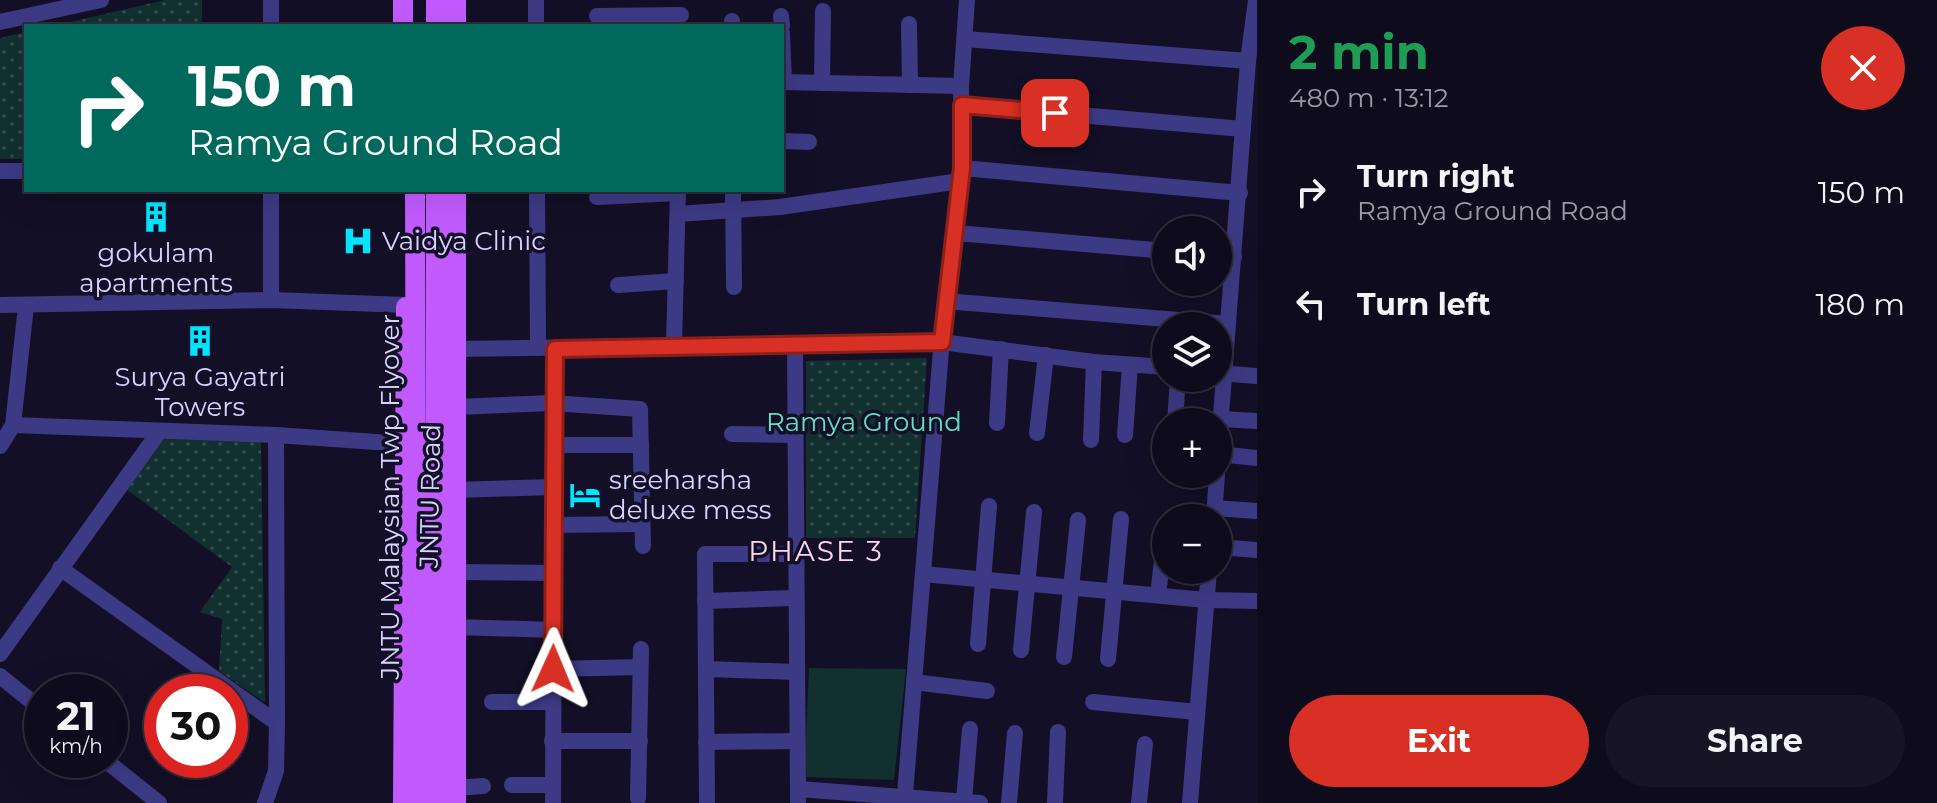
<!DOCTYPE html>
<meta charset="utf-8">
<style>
body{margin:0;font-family:Montserrat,sans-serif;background:#171425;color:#f1f3f6;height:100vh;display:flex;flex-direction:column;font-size:30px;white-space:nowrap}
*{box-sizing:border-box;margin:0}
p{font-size:26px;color:#9b9ba3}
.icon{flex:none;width:44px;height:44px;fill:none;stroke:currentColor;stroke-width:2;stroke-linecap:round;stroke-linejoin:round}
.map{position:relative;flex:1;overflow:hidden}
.panel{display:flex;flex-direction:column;background:#0e0b1c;width:680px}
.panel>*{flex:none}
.hud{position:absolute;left:24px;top:24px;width:760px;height:168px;border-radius:0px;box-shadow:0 8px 32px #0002,0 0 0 2px #2e2b3b;background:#00695c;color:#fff;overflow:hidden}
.buttons{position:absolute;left:1152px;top:216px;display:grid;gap:16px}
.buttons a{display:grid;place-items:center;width:80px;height:80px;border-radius:50%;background:#0e0b1c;box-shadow:0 8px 32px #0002,0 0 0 2px #2e2b3b;font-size:40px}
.speed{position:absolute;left:24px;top:674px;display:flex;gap:16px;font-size:40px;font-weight:700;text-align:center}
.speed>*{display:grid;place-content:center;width:104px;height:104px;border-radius:50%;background:#0e0b1c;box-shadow:0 8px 32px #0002,0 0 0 2px #2e2b3b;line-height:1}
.speed small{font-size:20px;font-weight:400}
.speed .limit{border:12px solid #d22;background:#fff;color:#111}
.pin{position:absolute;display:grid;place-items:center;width:68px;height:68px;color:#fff;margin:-34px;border-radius:16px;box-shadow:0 4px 12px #0006}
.me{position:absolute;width:88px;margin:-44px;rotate:1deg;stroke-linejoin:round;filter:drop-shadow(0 0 6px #0008)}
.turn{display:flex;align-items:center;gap:28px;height:168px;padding:0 32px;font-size:36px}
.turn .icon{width:104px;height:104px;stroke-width:2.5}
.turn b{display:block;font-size:56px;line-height:68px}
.round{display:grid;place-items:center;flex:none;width:84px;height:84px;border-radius:42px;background:#171425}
.summary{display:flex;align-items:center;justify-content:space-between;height:136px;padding:0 32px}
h1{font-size:48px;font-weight:700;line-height:60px;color:#1e9e55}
.primary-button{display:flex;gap:16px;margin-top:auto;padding:16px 32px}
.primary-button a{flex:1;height:92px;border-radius:48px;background:#d93025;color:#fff;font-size:32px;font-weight:700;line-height:92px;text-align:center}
.primary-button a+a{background:#171425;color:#f1f3f6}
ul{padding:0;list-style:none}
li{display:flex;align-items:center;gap:24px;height:112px;padding:0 32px}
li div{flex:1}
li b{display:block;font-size:30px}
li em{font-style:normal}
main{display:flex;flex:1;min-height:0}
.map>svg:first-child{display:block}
</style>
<main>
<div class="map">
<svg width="1257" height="803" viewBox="0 0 1257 803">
<defs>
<pattern id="park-dots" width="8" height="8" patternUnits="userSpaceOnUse" patternTransform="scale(2)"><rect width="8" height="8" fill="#12302f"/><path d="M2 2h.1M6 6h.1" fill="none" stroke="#344d4e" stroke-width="1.8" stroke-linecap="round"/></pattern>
</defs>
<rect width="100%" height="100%" fill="#130f26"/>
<path fill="#12302f" d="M809 668 906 669 894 780 804 777Z"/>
<g fill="url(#park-dots)">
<path d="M165 0H202V26H53Z"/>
<path d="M26 32V159H0V38Z"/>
<path d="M927 358 915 538H806V361Z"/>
<path d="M164 439 261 441 265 703 219 671 222 619 200 612 232 567 127 490Z"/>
</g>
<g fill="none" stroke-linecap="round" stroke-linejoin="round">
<g stroke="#3d3a85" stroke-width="16">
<path d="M271 0V26"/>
<path d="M536 0V26"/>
<path d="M597 16 681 15"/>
<path d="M781 16 782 26"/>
<path d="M732 21V26"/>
<path d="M0 22 101 0"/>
<path d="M909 24 910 85"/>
<path d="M782 34 784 82"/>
<path d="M965 39 1248 61"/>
<path d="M782 82 961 86"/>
<path d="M822 83 823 11"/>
<path d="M962 105 1243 129"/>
<path d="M782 141 809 142"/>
<path d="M962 168 1240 193"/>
<path d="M0 171H26"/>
<path d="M537 190 538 348"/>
<path d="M733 190 734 287"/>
<path d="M597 197 678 193"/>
<path d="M678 214 780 207 960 181"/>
<path d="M956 233 1166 251"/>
<path d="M1218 256 1234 257"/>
<path d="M618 285 676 281"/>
<path d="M271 300V190"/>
<path d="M945 301 1228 324"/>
<path d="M0 305 271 300 406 305"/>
<path d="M795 344 798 803"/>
<path d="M674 345 678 190"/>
<path d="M456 349 942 342 1094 362 1166 367"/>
<path d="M1218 373 1257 376"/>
<path d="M457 407 552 403 640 409 643 546"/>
<path d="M1221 419 1257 421"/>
<path d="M1175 422 1178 378"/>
<path d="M997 423 1001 349"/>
<path d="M13 425 276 435"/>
<path d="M1037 433 1046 355"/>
<path d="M732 434 794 435"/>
<path d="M1125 435 1130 365"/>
<path d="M1091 440 1094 362"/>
<path d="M553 445H641"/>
<path d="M0 446 13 425 26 306"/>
<path d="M1218 454 1257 458"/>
<path d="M1218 455 1248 61 1256 0"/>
<path d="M456 490 552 487"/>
<path d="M1214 508 1257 511"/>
<path d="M1214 518 1217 474"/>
<path d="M553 525 642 524"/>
<path d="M1218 547 1257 550"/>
<path d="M60 568 277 723 276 435 405 444"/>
<path d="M454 572 554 573"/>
<path d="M923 574 1206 600 1257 601"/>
<path d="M1158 595 1166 527"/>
<path d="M705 601 794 598"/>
<path d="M454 627 554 630"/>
<path d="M978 644 989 506"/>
<path d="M1021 650 1034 512"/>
<path d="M0 654 159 432"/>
<path d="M1064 657 1078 520"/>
<path d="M1108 659 1121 519"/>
<path d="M553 669 640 667"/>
<path d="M706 669 796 672"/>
<path d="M0 676 42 710"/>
<path d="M914 682 987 691"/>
<path d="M492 702H553"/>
<path d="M1093 702 1197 712"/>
<path d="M552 741H640"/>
<path d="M706 742 797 741"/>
<path d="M105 760 159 803"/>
<path d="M512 785H553"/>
<path d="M456 788 483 786"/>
<path d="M799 789 980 803"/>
<path d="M905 794 945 301 962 168 961 86 967 0"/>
<path d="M638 798 641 649"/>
<path d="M964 801 970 729"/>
<path d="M265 803 276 771 277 723"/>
<path d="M553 803 555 349"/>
<path d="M707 803 705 554H793"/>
<path d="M1009 803 1015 733"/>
<path d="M1055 803 1058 732"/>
<path d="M1139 803 1145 744"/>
<path d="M1190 803 1209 570"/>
</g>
<g stroke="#c25bff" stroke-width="20">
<path d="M403 0V26"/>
<path d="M436 0V26"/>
<path d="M456 26V0"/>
<path d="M403 803 406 307"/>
<path d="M456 803V190"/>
</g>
<g stroke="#c25bff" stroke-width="20">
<path d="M415 190 417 803"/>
<path d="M436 190V803"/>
</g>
</g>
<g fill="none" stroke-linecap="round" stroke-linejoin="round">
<defs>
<path id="route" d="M553 669 555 349 942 342 962 168V105L1055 113"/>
</defs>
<use href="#route" stroke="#8d1f18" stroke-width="20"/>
<use href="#route" stroke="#d93025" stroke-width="14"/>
</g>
<defs>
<symbol id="building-bare" viewBox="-9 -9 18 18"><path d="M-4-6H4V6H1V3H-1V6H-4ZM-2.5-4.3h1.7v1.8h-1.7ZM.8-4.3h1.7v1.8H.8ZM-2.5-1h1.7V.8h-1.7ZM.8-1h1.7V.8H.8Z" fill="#00e5ff" stroke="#130f26" stroke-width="2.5" paint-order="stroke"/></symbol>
<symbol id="hospital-bare" viewBox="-9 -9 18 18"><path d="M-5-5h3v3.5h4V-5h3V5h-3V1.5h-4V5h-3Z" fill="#00e5ff" stroke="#130f26" stroke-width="2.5" paint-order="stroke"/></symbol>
<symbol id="hotel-bare" viewBox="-9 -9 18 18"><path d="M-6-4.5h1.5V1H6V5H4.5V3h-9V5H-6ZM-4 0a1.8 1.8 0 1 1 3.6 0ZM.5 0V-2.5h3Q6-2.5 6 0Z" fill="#00e5ff" stroke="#130f26" stroke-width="2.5" paint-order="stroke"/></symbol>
</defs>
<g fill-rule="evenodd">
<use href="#building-bare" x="134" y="195" width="44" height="44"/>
<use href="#hospital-bare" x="336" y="219" width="44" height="44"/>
<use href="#building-bare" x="178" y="319" width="44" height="44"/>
<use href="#hotel-bare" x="563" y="473" width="44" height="44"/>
</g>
<g text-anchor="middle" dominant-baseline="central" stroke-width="7" stroke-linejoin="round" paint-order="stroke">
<g font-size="26" fill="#d9d4ff" stroke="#130f26" text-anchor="start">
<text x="382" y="241">Vaidya Clinic</text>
<text x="156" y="253" text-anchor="middle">gokulam<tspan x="156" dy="30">apartments</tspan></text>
<text x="200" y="377" text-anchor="middle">Surya Gayatri<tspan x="200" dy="30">Towers</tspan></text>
<text x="609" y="480">sreeharsha<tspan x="609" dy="30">deluxe mess</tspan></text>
</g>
<g font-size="26" fill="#5fe0c0" stroke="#130f26">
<text x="864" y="422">Ramya Ground</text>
</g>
<g font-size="26" fill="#d9d4ff" stroke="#130f26">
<text transform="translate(430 496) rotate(-89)">JNTU Road</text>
<text transform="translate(390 497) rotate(-90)">JNTU Malaysian Twp Flyover</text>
</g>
<g font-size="28" letter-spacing="2" fill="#ffd6f0" stroke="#130f26">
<text x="816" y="551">PHASE 3</text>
</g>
</g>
</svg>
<div class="buttons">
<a><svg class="icon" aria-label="sound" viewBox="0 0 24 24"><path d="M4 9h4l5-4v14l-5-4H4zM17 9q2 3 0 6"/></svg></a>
<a><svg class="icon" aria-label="layers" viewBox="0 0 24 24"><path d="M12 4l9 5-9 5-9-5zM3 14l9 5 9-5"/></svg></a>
<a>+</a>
<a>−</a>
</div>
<div class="speed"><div>21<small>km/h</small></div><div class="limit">30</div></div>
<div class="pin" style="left:1055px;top:113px;background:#d93025"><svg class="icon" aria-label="arrive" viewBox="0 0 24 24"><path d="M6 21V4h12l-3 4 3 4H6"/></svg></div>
<svg class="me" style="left:553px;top:669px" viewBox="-20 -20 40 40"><path d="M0-17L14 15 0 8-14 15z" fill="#d93025" stroke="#fff" stroke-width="4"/></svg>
<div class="hud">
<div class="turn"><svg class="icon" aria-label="right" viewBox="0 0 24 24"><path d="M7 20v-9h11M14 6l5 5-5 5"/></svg><div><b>150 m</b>Ramya Ground Road</div></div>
</div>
</div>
<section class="panel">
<div class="summary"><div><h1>2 min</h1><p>480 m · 13:12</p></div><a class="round" style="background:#d93025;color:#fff"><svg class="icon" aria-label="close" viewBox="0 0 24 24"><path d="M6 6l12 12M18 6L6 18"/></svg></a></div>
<ul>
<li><svg class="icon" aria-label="right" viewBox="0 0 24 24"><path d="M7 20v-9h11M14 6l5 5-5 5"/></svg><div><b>Turn right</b><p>Ramya Ground Road</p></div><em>150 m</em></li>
<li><svg class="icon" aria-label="left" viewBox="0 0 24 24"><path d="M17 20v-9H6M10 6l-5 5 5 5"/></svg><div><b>Turn left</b></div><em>180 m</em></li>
</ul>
<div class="primary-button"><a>Exit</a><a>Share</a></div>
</section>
</main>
